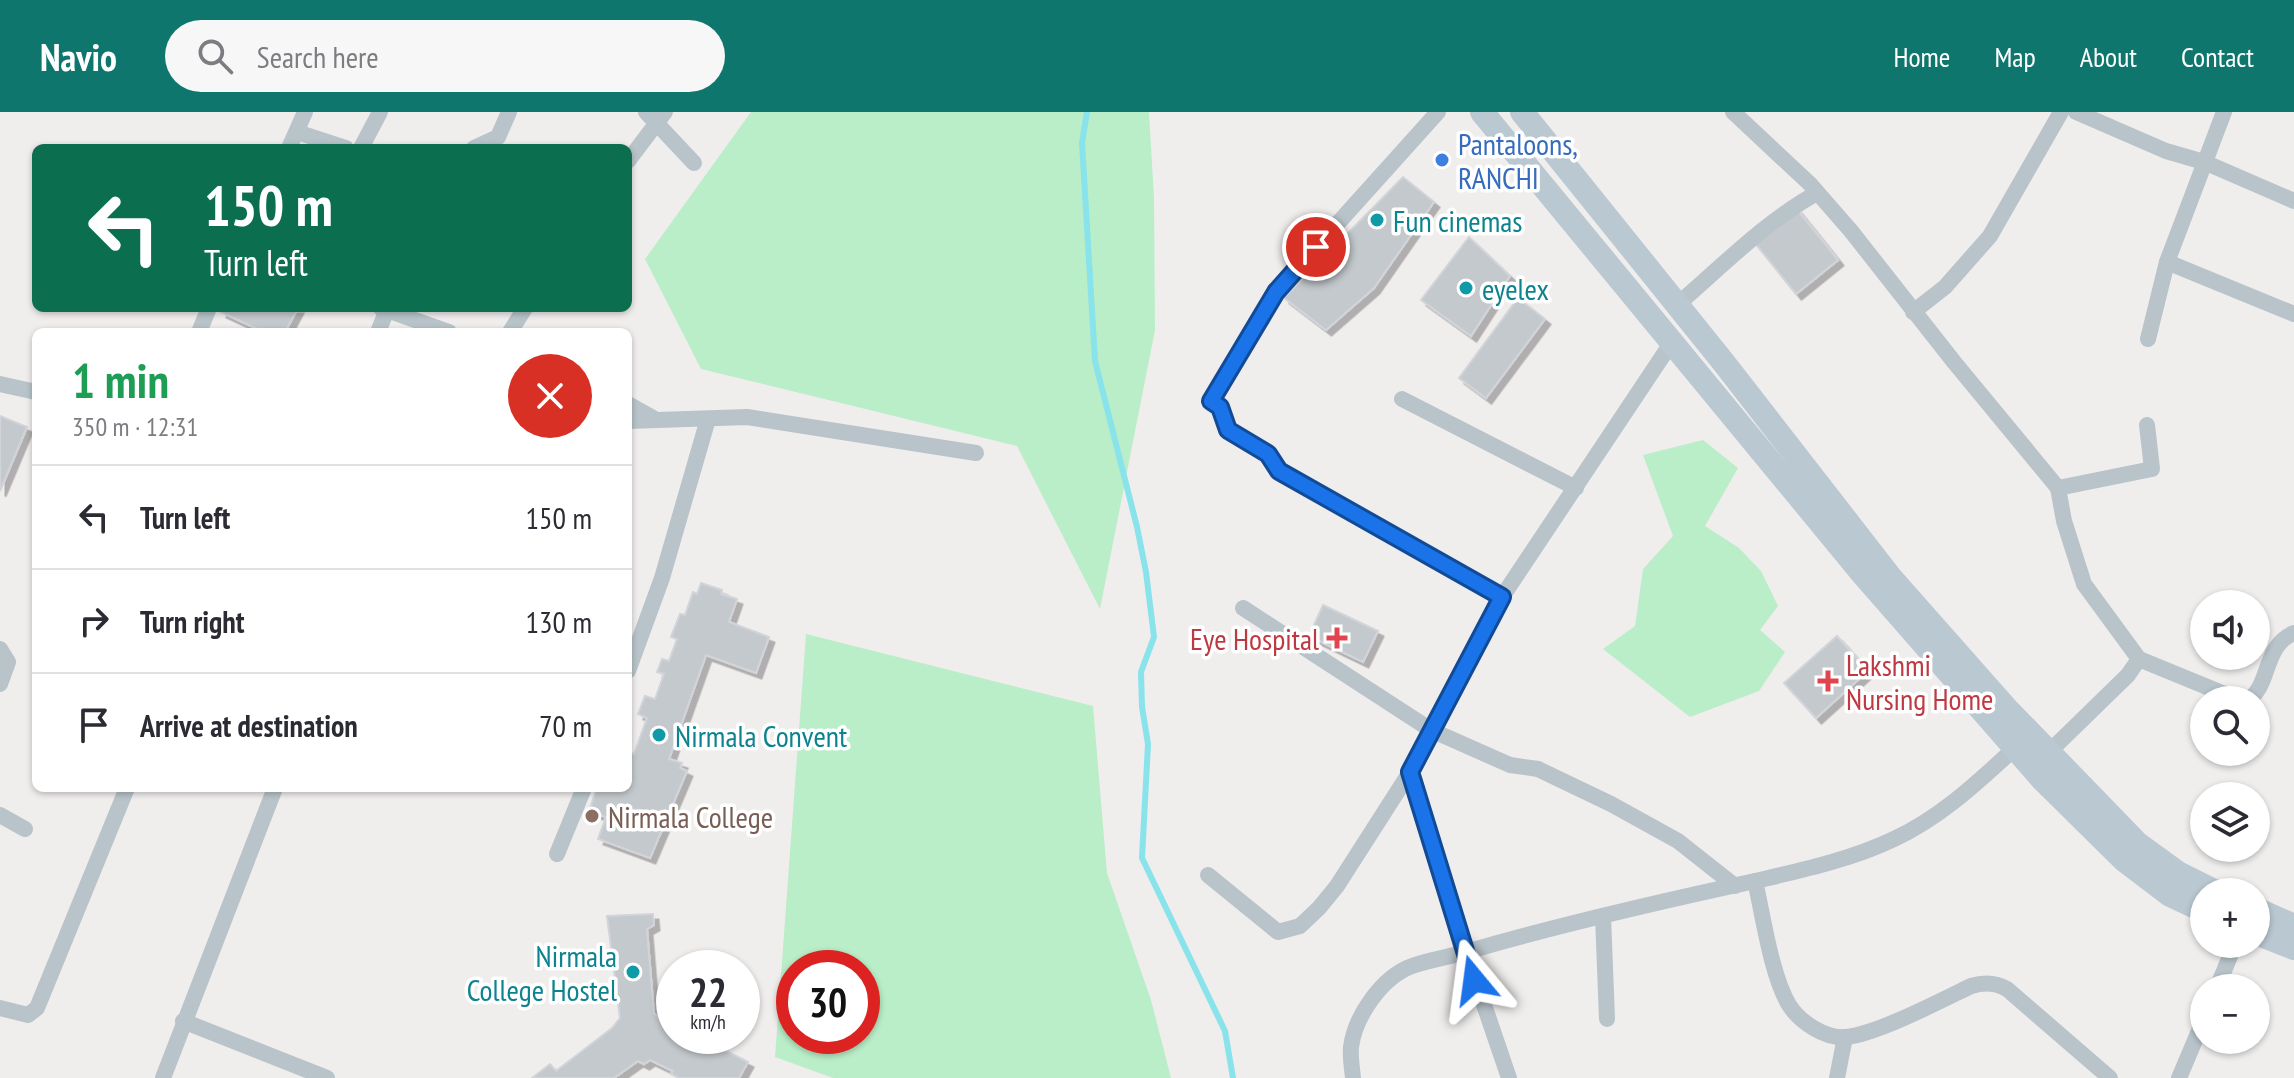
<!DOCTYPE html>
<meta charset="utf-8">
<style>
body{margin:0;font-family:"PT Sans Narrow",sans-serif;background:#f7f7f7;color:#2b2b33;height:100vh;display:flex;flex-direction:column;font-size:30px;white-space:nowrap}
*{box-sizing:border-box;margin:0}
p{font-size:26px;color:#7c7c81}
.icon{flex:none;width:44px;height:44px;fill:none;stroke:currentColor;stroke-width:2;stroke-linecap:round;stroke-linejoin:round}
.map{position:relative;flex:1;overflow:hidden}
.details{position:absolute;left:32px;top:216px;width:600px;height:464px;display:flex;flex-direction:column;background:#fff;border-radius:12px;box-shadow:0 2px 6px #0004}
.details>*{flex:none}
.hud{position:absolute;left:32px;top:32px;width:600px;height:168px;border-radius:12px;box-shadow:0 2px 6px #0004;background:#0b6e4f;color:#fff;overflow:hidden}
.buttons{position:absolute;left:2190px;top:478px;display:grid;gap:16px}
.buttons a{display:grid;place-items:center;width:80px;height:80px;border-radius:50%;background:#fff;box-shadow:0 2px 6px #0004;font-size:40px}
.speed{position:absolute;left:656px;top:838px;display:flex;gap:16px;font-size:40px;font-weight:700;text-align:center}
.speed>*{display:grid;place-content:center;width:104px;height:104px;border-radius:50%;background:#fff;box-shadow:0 2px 6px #0004;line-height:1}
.speed small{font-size:20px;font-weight:400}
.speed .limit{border:12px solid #d22;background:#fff;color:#111}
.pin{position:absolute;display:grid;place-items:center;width:68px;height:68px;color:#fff;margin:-34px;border:4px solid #fff;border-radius:50%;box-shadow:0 2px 8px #0007}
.me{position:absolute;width:88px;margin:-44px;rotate:344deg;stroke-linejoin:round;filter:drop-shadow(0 0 6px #0008)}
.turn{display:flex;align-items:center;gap:28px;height:168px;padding:0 40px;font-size:36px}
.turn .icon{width:104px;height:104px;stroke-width:2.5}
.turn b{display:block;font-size:56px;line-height:68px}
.round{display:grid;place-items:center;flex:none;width:84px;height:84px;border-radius:42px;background:#f7f7f7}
.headline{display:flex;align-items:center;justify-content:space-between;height:136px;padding:0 40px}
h1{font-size:48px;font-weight:700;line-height:60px;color:#1e9e55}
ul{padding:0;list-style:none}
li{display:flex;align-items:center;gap:24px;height:104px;padding:0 40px;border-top:2px solid #e1e1e2}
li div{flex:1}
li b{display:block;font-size:30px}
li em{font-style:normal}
header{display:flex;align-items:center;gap:48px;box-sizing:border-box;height:112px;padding:0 40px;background:#0f766e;color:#fff}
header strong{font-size:38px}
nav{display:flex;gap:44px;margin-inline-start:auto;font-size:28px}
.search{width:560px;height:72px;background:#f7f7f7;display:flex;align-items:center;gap:20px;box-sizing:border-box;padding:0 28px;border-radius:44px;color:#7c7c81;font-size:30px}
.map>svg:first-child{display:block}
</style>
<header>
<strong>Navio</strong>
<div class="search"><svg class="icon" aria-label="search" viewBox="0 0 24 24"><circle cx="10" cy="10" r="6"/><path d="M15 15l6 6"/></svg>Search here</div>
<nav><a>Home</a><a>Map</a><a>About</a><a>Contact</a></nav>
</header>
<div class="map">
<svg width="2294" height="966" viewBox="0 0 2294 966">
<defs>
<filter id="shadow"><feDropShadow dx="5.5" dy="5.5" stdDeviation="0" flood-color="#0004"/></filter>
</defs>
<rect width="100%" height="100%" fill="#f0eded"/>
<g fill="#baeec8" fill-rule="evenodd">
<path d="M751 0H1149L1154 86 1155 218 1100 497 1017 334 701 257 645 147Z"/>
<path d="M1703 328 1738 356 1705 414 1739 436 1761 459 1778 494 1760 518 1785 540 1759 579 1690 605 1603 537 1635 514 1643 457 1673 424 1643 343Z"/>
<path d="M806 522 1093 594 1107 761 1151 888 1171 966H833L775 945ZM794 856H862V924H794Z"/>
</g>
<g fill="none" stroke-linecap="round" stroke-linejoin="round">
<path stroke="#88e3eb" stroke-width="6" d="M1087 0 1082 31 1095 249 1137 415 1146 460 1154 525 1141 560 1142 595 1148 632 1142 746 1225 919 1233 966"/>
</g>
<g fill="#c4c9cd" stroke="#d1d4d9" stroke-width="2" filter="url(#shadow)">
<path d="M1403 65 1434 90 1374 176 1326 218 1284 186Z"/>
<path d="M1796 96 1838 148 1796 182 1754 130Z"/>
<path d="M1469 125 1510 164 1471 224 1421 188Z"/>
<path d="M1518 186 1545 207 1486 286 1459 266Z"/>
<path d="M223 196H298L285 220H264L221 200Z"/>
<path d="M0 304 27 315 0 379Z"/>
<path d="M701 471 722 478 721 482 737 487 729 510 769 525 756 561 706 543 669 647 682 651 680 656 687 659 650 746 598 727 606 705 589 699 597 676H628V640L634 642 647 606 638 602 645 584 655 587 664 562 657 560 662 547 669 549 677 527 671 525 680 502 685 503 693 480 697 482Z"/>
<path d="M1323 493 1378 519 1363 550 1309 524Z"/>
<path d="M1837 524 1868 559 1816 606 1784 571Z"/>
<path d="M653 802 654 813 647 817 654 902 674 912V924H697L748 950 739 966H679L671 962 673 959 650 948 644 952 638 949 614 966H532L550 952 556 959 612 916 620 906 607 804Z"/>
</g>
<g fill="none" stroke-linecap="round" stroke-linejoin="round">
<g stroke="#b8c4ca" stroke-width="16">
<path d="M646 0 694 51"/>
<path d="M1438 0 1276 180 1211 289 1220 295 1228 318 1268 342 1279 359 1502 485"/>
<path d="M1733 0 1810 72 1851 119 1954 250 2058 376 2064 409 2084 472 2139 547 2128 563 2048 641"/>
<path d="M2076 0 2166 39 2204 50 2294 89"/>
<path d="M297 20 346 36"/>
<path d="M289 36 305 0"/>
<path d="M361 36 380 0"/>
<path d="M474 36 498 25 509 0"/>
<path d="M628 49 665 0"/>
<path d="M2167 150 2294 202"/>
<path d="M1677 193C1721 155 1766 109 1817 81"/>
<path d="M381 196 449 220"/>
<path d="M1913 200 1945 175 1990 124 2061 0"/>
<path d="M199 220 209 196"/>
<path d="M378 220 387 198"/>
<path d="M510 220 525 196"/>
<path d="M2148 227 2167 150 2224 0"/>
<path d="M0 272 36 280"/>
<path d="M1402 287 1576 376"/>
<path d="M628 292 653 306"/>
<path d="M628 309 747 305 976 341"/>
<path d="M2058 376 2152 357 2147 313"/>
<path d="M1243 496 1431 618 1510 653 1538 657 1611 692 1678 729 1735 774"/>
<path d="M0 537 8 550 0 572"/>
<path d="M2139 547 2239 588"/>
<path d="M628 559 662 466 708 307"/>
<path d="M2247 588C2271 576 2262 534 2294 521"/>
<path d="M0 703 25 717"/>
<path d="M557 742 584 676"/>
<path d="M1208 763 1278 820 1300 814 1319 796 1337 774 1410 660 1502 485 1672 230"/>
<path d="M1755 769C1763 803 1771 863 1789 893 1800 910 1825 927 1846 925 1877 922 1940 889 1971 874 1984 870 1995 870 2007 877L2110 966"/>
<path d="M1603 804 1607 907"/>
<path d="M2217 876 2235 832"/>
<path d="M0 896 28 903 37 896 127 676"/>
<path d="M183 909 327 966"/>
<path d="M163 966 275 676"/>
<path d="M1353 966C1352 956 1350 945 1351 935 1355 904 1382 865 1412 854 1429 848 1449 845 1466 840L1410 660"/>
<path d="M1509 966 1466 840C1561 812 1658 790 1755 769 1802 758 1850 748 1894 727 1940 706 1978 670 2015 636"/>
<path d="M1837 966 1845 925"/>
<path d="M2179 966 2204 907"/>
</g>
<g stroke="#bac8d1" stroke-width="24">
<path d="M1482 0 1862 461 2043 668 2124 748 2170 783 2204 799"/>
<path d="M1522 0 1724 251 1891 466 2005 595 2138 732 2178 761 2216 780"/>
<path d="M2256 797 2294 814"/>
<path d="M2256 821 2294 836"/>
</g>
</g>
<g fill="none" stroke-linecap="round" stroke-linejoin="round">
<defs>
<path id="route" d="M1316 135 1276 180 1211 289 1220 295 1228 318 1268 342 1279 359 1502 485 1410 660 1474 868"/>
</defs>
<use href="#route" stroke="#114b97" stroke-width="20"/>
<use href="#route" stroke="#1a73e8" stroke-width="14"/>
</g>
<circle fill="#3f7fe0" stroke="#fff" stroke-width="3" cx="1442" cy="48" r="8"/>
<g fill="#0f9aa8" stroke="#fff" stroke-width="3">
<circle cx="1377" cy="108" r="8"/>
<circle cx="1466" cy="176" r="8"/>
<circle cx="659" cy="623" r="8"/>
<circle cx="633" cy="860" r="8"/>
</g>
<g fill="#e0444e" stroke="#fff" stroke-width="3">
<path d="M1333 514h8v8h8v8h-8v8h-8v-8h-8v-8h8z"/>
<path d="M1824 557h8v8h8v8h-8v8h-8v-8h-8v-8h8z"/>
</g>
<circle fill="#8d6e63" stroke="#fff" stroke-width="3" cx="592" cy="704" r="8"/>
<g text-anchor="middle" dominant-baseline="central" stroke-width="7" stroke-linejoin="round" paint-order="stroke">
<g font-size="30" fill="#366cbe" stroke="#fff" text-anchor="start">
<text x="1458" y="31">Pantaloons,<tspan x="1458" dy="34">RANCHI</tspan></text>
</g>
<g font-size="30" fill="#0d838f" stroke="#fff" text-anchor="start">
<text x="1393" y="108">Fun cinemas</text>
<text x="1482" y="176">eyelex</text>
<text x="675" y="623">Nirmala Convent</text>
<text x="617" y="843" text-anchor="end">Nirmala<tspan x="617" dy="34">College Hostel</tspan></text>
</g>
<g font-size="30" fill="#be3a42" stroke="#fff" text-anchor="end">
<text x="1319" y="526">Eye Hospital</text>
<text x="1846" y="552" text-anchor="start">Lakshmi<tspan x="1846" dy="34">Nursing Home</tspan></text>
</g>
<g font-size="30" fill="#785e54" stroke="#fff" text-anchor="start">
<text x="608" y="704">Nirmala College</text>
</g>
</g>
</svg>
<div class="buttons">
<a><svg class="icon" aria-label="sound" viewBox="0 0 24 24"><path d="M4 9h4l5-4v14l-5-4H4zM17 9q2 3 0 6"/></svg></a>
<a><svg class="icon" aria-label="search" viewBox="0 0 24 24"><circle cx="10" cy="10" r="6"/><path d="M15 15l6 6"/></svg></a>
<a><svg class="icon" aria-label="layers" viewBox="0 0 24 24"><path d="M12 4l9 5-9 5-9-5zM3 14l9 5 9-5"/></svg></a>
<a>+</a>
<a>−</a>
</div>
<div class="speed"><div>22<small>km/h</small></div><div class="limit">30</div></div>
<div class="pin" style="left:1316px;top:135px;background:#d93025"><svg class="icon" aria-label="arrive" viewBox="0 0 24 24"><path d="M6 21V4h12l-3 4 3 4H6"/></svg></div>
<svg class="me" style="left:1474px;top:868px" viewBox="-20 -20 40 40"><path d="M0-17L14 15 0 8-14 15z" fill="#1a73e8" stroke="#fff" stroke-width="4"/></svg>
<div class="hud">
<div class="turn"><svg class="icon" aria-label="left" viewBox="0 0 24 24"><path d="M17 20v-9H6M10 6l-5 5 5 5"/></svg><div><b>150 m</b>Turn left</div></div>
</div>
<section class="details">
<div class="headline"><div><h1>1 min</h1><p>350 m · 12:31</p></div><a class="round" style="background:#d93025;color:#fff"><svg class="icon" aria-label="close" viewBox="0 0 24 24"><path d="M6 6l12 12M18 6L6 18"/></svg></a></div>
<ul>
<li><svg class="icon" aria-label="left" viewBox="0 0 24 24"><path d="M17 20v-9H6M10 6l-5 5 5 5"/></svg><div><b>Turn left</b></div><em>150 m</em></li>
<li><svg class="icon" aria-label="right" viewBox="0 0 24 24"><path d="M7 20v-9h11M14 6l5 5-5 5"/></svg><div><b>Turn right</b></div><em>130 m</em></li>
<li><svg class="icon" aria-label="arrive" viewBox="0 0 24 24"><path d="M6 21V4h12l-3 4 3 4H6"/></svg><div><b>Arrive at destination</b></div><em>70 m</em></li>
</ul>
</section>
</div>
